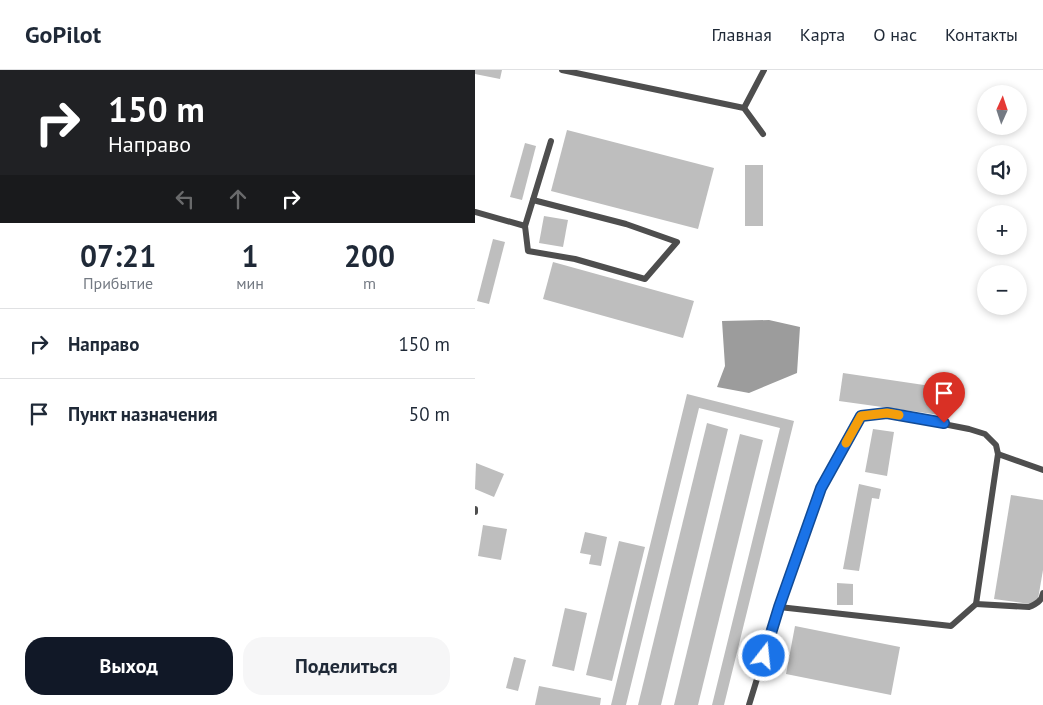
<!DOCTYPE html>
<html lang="ru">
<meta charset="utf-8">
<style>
body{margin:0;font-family:"PT Sans",sans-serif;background:#f6f6f7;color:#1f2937;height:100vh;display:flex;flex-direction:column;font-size:19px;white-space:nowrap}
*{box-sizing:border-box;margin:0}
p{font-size:16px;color:#747a83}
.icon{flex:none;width:28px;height:28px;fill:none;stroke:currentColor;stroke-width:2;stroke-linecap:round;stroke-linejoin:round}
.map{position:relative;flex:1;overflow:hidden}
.drawer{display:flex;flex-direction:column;background:#fff;width:475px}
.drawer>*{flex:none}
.banner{background:#202124;color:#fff;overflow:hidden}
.needle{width:32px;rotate:3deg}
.controls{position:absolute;left:502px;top:15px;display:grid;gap:10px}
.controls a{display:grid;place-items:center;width:50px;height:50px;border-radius:50%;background:#fff;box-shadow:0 2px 8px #0003;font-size:25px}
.pin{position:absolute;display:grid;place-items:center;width:42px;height:42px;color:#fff;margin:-51px -21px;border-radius:50% 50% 50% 0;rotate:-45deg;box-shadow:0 0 5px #0007}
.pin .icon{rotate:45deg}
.me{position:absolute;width:55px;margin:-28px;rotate:16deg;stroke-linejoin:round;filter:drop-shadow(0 0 4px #0008)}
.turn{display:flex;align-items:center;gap:18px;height:105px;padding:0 25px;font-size:22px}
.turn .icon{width:65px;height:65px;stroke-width:2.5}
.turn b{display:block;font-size:35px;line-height:42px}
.lanes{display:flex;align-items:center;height:48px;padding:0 25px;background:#0003;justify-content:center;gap:25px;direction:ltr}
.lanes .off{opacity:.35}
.eta{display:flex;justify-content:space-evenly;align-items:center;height:85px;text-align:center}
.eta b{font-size:30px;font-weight:800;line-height:35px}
.button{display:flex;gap:10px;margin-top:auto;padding:10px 25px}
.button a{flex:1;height:58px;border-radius:20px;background:#111827;color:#fff;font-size:20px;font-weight:800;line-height:58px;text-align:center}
.button a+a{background:#f6f6f7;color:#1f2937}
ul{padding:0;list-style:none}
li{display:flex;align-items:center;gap:15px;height:70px;padding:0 25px;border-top:1px solid #e0e1e3}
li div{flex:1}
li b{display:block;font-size:19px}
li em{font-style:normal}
header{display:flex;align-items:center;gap:30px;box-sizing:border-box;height:70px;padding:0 25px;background:#fff;border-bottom:1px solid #e0e1e3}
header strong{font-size:24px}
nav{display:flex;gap:28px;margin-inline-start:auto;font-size:18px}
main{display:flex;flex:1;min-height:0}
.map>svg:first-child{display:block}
</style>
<header>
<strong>GoPilot</strong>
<nav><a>Главная</a><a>Карта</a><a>О нас</a><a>Контакты</a></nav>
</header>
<main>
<section class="drawer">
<div class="banner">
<div class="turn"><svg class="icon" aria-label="right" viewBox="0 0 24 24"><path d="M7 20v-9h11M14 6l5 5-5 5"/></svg><div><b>150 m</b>Направо</div></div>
<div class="lanes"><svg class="icon off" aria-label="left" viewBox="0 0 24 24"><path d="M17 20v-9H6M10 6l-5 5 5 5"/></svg><svg class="icon off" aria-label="ahead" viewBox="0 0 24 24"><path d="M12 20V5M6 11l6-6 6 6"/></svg><svg class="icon" aria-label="right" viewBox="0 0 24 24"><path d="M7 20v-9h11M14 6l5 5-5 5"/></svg></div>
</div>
<div class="eta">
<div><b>07:21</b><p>Прибытие</p></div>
<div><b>1</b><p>мин</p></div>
<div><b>200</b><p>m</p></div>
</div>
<ul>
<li><svg class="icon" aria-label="right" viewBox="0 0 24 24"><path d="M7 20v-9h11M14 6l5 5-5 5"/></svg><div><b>Направо</b></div><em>150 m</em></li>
<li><svg class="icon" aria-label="arrive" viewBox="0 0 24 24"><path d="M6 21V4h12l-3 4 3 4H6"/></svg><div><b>Пункт назначения</b></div><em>50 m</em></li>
</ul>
<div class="button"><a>Выход</a><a>Поделиться</a></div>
</section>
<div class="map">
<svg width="568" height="635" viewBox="0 0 568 635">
<rect width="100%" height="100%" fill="#fff"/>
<path fill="#9c9c9c" d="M294 250 325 257 322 303 274 323 242 317 250 296 247 251Z"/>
<g fill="#bebebe">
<path d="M0 0H27L25 9 0 4Z"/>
<path d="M92 60 239 98 223 159 76 121Z"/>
<path d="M50 73 61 76 47 130 35 127Z"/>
<rect x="270" y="95" width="18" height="61"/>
<path d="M69 146 93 150 88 177 64 173Z"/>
<path d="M18 169 30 172 14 234 2 231Z"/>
<path d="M78 192 219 231 208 268 68 229Z"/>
<path d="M368 303 476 319 472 346 364 331Z"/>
<path d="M212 324 319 351 249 635H237L305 358 224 338 151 635H136Z"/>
<path d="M232 353 253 359 186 635H163Z"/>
<path d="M398 359 419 362 412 406 390 402Z"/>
<path d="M265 364 288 370 223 635H199Z"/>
<path d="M1 393 29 404 19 427 0 419Z"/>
<path d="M384 414 406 419 404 429 397 428 384 501 368 499Z"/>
<path d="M536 425 568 430V500L562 535 519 529Z"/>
<path d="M8 455 32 459 26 490 3 486Z"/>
<path d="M110 462 132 467 126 496 114 494 116 485 105 483Z"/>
<path d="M144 471 170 477 137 611 111 605Z"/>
<path d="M362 513 378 514V535H362Z"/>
<path d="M90 538 112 543 99 601 77 596Z"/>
<path d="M320 556 425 577 416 625 311 604Z"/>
<path d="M39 587 51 590 43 621 31 618Z"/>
<path d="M64 616 126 628 125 635H60Z"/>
</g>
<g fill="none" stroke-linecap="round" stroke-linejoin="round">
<g stroke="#4e4e4e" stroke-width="6">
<path d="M87 0 269 38 288 64"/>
<path d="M269 38 289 0"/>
<path d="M0 142 50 156 76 71"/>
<path d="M50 156 53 181 100 189 170 209 202 172 151 154 58 130"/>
<path d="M0 439V442"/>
<path d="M501 534 554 537C561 534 567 531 568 523"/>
<path d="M304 537 346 418 386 346 412 343 494 359 510 364 521 375 523 384"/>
<path d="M274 635 304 537 476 556 501 534 523 384 568 400"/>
</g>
</g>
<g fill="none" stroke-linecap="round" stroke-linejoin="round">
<defs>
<path id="route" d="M289 586 304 537 346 418 386 346 412 343 469 353"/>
</defs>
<use href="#route" stroke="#114b97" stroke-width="12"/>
<use href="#route" stroke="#1a73e8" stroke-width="9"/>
<path stroke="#f59e0b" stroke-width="9" d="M371 373 386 346 412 343 424 345"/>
</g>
</svg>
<div class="controls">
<a><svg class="needle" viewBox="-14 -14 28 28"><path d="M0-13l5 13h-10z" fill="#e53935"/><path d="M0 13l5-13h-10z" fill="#747a83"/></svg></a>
<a><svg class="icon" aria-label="sound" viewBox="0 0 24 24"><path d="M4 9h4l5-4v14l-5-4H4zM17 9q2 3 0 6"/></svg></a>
<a>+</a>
<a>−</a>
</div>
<div class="pin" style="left:469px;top:353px;background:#d93025"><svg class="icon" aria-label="arrive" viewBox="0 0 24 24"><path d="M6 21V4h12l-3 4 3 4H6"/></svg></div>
<svg class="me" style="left:289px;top:586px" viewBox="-20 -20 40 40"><circle r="17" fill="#1a73e8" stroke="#fff" stroke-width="3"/><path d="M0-11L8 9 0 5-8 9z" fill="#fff"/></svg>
</div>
</main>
